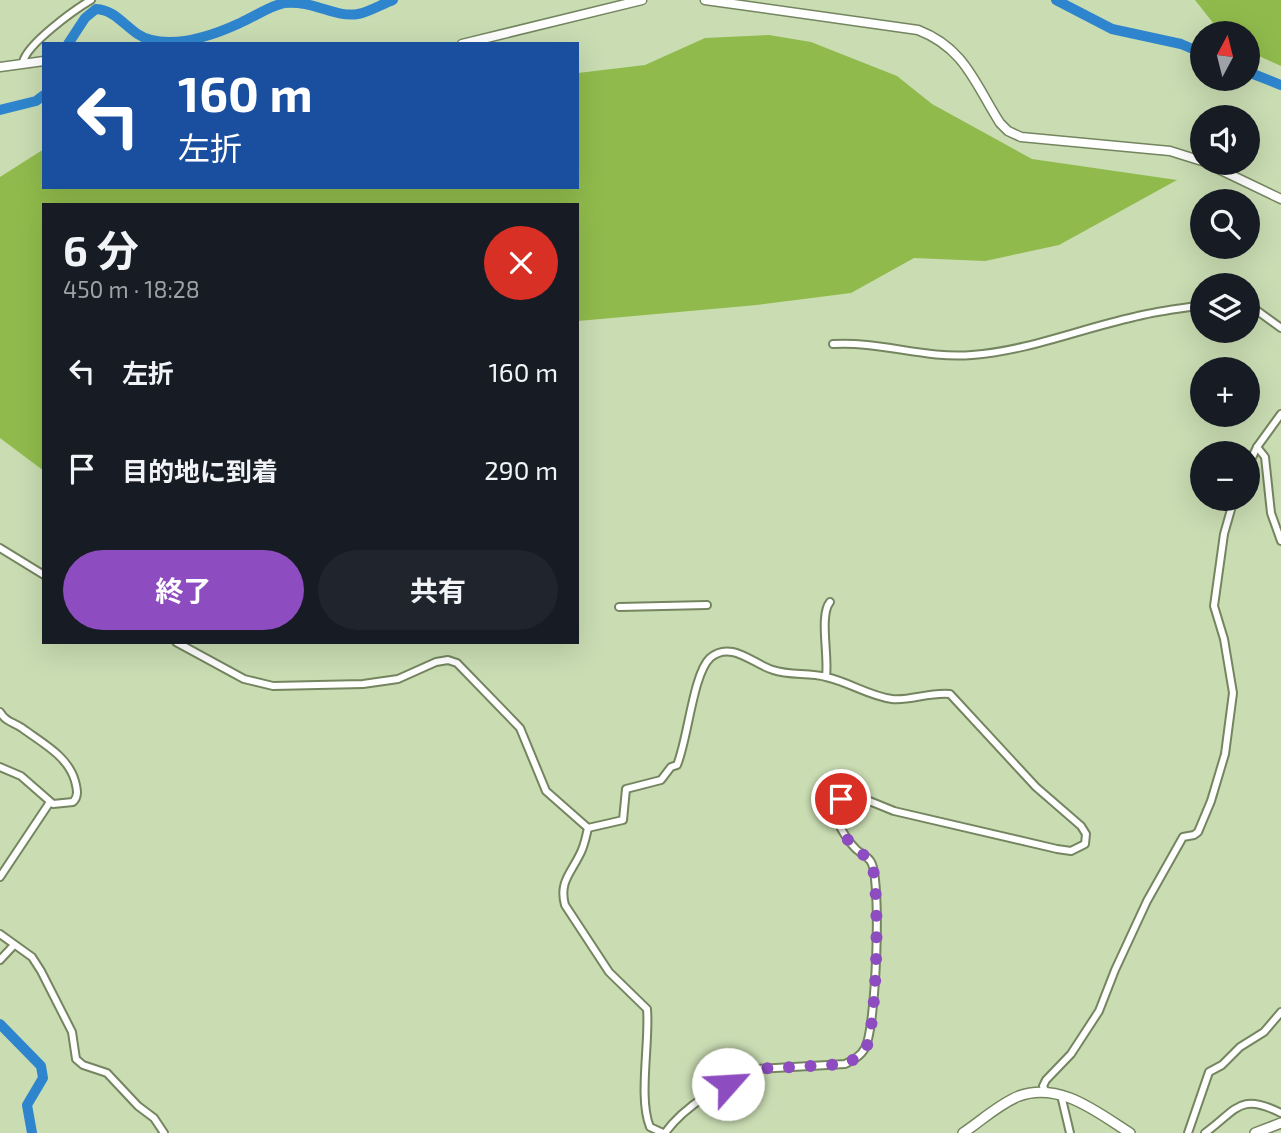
<!DOCTYPE html>
<html lang="ja">
<meta charset="utf-8">
<style>
body{margin:0;font-family:"Exo 2","Noto Sans JP",sans-serif;background:#20242c;color:#f1f3f6;height:100vh;display:flex;flex-direction:column;font-size:26px;white-space:nowrap}
*{box-sizing:border-box;margin:0}
p{font-size:23px;color:#9ea1a6}
.icon{flex:none;width:38px;height:38px;fill:none;stroke:currentColor;stroke-width:2;stroke-linecap:round;stroke-linejoin:round}
.map{position:relative;flex:1;overflow:hidden}
.panel{position:absolute;left:42px;top:203px;width:537px;height:441px;display:flex;flex-direction:column;background:#171b24;border-radius:0px;box-shadow:0 7px 28px #0002}
.panel>*{flex:none}
.hud{position:absolute;left:42px;top:42px;width:537px;height:147px;border-radius:0px;box-shadow:0 7px 28px #0002;background:#1a4fa0;color:#fff;overflow:hidden}
.needle{width:46px;rotate:7deg}
.controls{position:absolute;left:1190px;top:21px;display:grid;gap:14px}
.controls a{display:grid;place-items:center;width:70px;height:70px;border-radius:50%;background:#171b24;box-shadow:0 7px 28px #0002;font-size:35px}
.pin{position:absolute;display:grid;place-items:center;width:60px;height:60px;color:#fff;margin:-30px;border:4px solid #fff;border-radius:50%;box-shadow:0 2px 7px #0007}
.me{position:absolute;width:77px;margin:-38px;rotate:64deg;stroke-linejoin:round;filter:drop-shadow(0 0 5px #0008)}
.turn{display:flex;align-items:center;gap:24px;height:147px;padding:0 21px;font-size:32px}
.turn .icon{width:91px;height:91px;stroke-width:2.5}
.turn b{display:block;font-size:49px;line-height:60px}
.round{display:grid;place-items:center;flex:none;width:74px;height:74px;border-radius:37px;background:#20242c}
.summary{display:flex;align-items:center;justify-content:space-between;height:119px;padding:0 21px}
h1{font-size:42px;font-weight:700;line-height:52px}
.cta{display:flex;gap:14px;margin-top:auto;padding:14px 21px}
.cta a{flex:1;height:80px;border-radius:42px;background:#8e4cc1;color:#fff;font-size:28px;font-weight:700;line-height:80px;text-align:center}
.cta a+a{background:#20242c;color:#f1f3f6}
ul{padding:0;list-style:none}
li{display:flex;align-items:center;gap:21px;height:98px;padding:0 21px}
li div{flex:1}
li b{display:block;font-size:26px}
li em{font-style:normal}
.map>svg:first-child{display:block}
</style>
<div class="map">
<svg width="1281" height="1133" viewBox="0 0 1281 1133">
<rect width="100%" height="100%" fill="#c9dcb2"/>
<g fill="#90bb4c">
<path d="M1195 0H1281V66L1248 51V33H1221Z"/>
<path d="M769 35 811 42 897 76 932 104 1032 159 1177 180 1059 245 985 261 914 258 851 293 757 305 578 321V205H44V471L0 438V177L44 149V187H578V73L645 65 705 38Z"/>
</g>
<g fill="none" stroke-linecap="round" stroke-linejoin="round">
<g stroke="#2e85cd" stroke-width="10">
<path d="M1056 0 1112 29 1181 44 1202 53"/>
<path d="M68 44 85 18 96 9C119 10 129 35 151 40 179 47 214 35 240 23 254 17 269 6 284 3 314 0 334 18 358 14 369 12 382 4 393 0"/>
<path d="M1248 72 1281 85"/>
<path d="M0 110 36 101 44 95"/>
<path d="M0 1024 41 1066 43 1078 27 1105 32 1133"/>
</g>
<defs>
<g id="minor">
<path d="M23 62C27 44 74 10 91 0"/>
<path d="M1248 304 1281 328"/>
<path d="M833 344C880 341 925 359 972 355 1027 351 1080 329 1134 317 1156 311 1179 309 1202 305"/>
<path d="M1257 447 1265 457 1271 513 1281 541"/>
<path d="M1248 466 1257 447 1281 414"/>
<path d="M0 548 44 575"/>
<path d="M619 607 707 605"/>
<path d="M176 642 244 679 273 686 363 684 398 679 436 662 448 660 457 663 520 728 546 791 588 828"/>
<path d="M826 676C829 657 819 615 830 602"/>
<path d="M0 712C6 722 13 722 22 728 42 743 68 756 75 781 77 789 79 796 73 802L53 804 21 776 0 767"/>
<path d="M588 828 623 820 626 789 661 780 671 767 677 765C688 739 693 674 710 658 731 640 753 664 773 670 790 676 809 672 826 677 849 682 869 696 892 699 910 701 929 692 950 694L1036 787 1081 826 1086 834 1085 844 1071 851 1057 849 894 811 857 796H847L841 799 834 811C837 823 846 839 855 848 859 853 868 856 871 862 882 880 876 1029 865 1048 861 1056 853 1060 845 1064L756 1069C725 1082 684 1106 665 1133"/>
<path d="M588 828C586 837 584 848 579 856 570 874 559 883 565 905L609 972 647 1009C650 1041 638 1099 650 1127L663 1133"/>
<path d="M0 877 50 802"/>
<path d="M0 934 32 957 41 971 72 1032 76 1059 83 1065 107 1073 138 1106 154 1118 164 1133"/>
<path d="M0 960 14 945"/>
<path d="M1046 1093 1043 1086 1046 1080 1071 1054 1099 1011 1115 970 1147 901 1183 837 1194 835 1198 832 1211 801 1225 754 1233 693 1224 639 1214 606 1224 534 1234 499"/>
<path d="M1061 1095 1070 1133"/>
<path d="M1188 1133 1209 1072 1222 1065 1240 1047 1264 1032 1281 1012"/>
<path d="M1205 1133C1237 1110 1239 1092 1281 1113"/>
</g>
<g id="tertiary">
<path d="M705 0 918 30C965 48 975 84 1000 123L1008 131 1021 137 1170 151 1202 161"/>
<path d="M462 44 642 0"/>
<path d="M0 67 44 61"/>
<path d="M1206 163 1281 199"/>
</g>
<g id="secondary">
<path d="M963 1133C981 1121 999 1104 1019 1096 1060 1081 1098 1113 1130 1133"/>
<path d="M1255 1133 1281 1123"/>
</g>
</defs>
<use href="#minor" stroke="#74855f" stroke-width="10"/>
<use href="#tertiary" stroke="#74855f" stroke-width="11"/>
<use href="#secondary" stroke="#74855f" stroke-width="12"/>
<use href="#minor" stroke="#fff" stroke-width="6"/>
<use href="#tertiary" stroke="#fff" stroke-width="8"/>
<use href="#secondary" stroke="#fff" stroke-width="9"/>
</g>
<g fill="none" stroke-linecap="round" stroke-linejoin="round">
<path stroke="#8e4cc1" stroke-width="12" stroke-dasharray="0 21.6" d="M728 1084 756 1069 845 1064C853 1060 861 1056 866 1048 877 1026 880 890 872 865 870 858 863 855 857 850 849 843 835 824 835 814 835 808 838 804 841 799"/>
</g>
</svg>
<div class="controls">
<a><svg class="needle" viewBox="-14 -14 28 28"><path d="M0-13l5 13h-10z" fill="#e53935"/><path d="M0 13l5-13h-10z" fill="#9ea1a6"/></svg></a>
<a><svg class="icon" aria-label="sound" viewBox="0 0 24 24"><path d="M4 9h4l5-4v14l-5-4H4zM17 9q2 3 0 6"/></svg></a>
<a><svg class="icon" aria-label="search" viewBox="0 0 24 24"><circle cx="10" cy="10" r="6"/><path d="M15 15l6 6"/></svg></a>
<a><svg class="icon" aria-label="layers" viewBox="0 0 24 24"><path d="M12 4l9 5-9 5-9-5zM3 14l9 5 9-5"/></svg></a>
<a>+</a>
<a>−</a>
</div>
<div class="pin" style="left:841px;top:799px;background:#d93025"><svg class="icon" aria-label="arrive" viewBox="0 0 24 24"><path d="M6 21V4h12l-3 4 3 4H6"/></svg></div>
<svg class="me" style="left:728px;top:1084px" viewBox="-20 -20 40 40"><circle r="19" fill="#fff"/><path d="M0-13L10 11 0 6-10 11z" fill="#8e4cc1"/></svg>
<div class="hud">
<div class="turn"><svg class="icon" aria-label="left" viewBox="0 0 24 24"><path d="M17 20v-9H6M10 6l-5 5 5 5"/></svg><div><b>160 m</b>左折</div></div>
</div>
<section class="panel">
<div class="summary"><div><h1>6 分</h1><p>450 m · 18:28</p></div><a class="round" style="background:#d93025;color:#fff"><svg class="icon" aria-label="close" viewBox="0 0 24 24"><path d="M6 6l12 12M18 6L6 18"/></svg></a></div>
<ul>
<li><svg class="icon" aria-label="left" viewBox="0 0 24 24"><path d="M17 20v-9H6M10 6l-5 5 5 5"/></svg><div><b>左折</b></div><em>160 m</em></li>
<li><svg class="icon" aria-label="arrive" viewBox="0 0 24 24"><path d="M6 21V4h12l-3 4 3 4H6"/></svg><div><b>目的地に到着</b></div><em>290 m</em></li>
</ul>
<div class="cta"><a>終了</a><a>共有</a></div>
</section>
</div>
